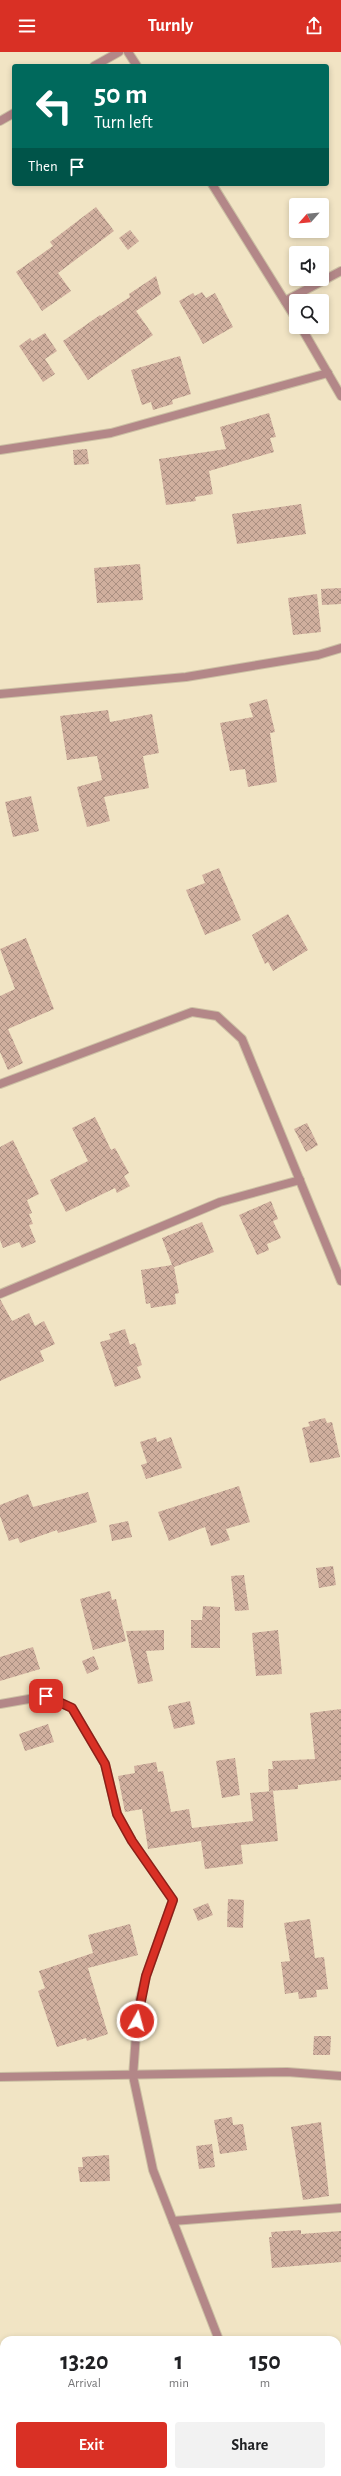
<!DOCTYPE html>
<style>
body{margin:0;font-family:"Alegreya Sans",sans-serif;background:#f2f2f2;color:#202124;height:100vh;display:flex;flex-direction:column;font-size:15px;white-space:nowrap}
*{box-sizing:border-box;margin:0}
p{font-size:13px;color:#757577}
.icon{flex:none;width:22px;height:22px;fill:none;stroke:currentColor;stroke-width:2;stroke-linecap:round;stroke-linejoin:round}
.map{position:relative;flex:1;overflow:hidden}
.details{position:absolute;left:0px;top:2284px;width:341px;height:140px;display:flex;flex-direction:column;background:#fff;border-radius:12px 12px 0 0;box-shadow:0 2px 6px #0003}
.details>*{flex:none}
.hud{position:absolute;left:12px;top:12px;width:317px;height:122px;border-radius:4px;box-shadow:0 2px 6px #0003;background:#00695c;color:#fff;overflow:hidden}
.needle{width:26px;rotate:243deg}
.fabs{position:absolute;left:289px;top:146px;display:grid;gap:8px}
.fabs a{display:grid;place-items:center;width:40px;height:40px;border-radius:4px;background:#fff;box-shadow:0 2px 6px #0003;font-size:20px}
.pin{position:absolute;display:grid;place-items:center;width:34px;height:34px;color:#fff;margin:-17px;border-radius:8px;box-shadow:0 2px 6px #0006}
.me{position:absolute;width:44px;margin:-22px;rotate:7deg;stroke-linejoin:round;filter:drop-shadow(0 0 3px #0008)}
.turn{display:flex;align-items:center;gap:14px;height:84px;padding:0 16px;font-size:18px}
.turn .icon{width:52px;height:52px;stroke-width:2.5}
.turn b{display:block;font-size:28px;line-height:34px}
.then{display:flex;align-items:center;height:38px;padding:0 16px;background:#0003;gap:8px;font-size:15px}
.eta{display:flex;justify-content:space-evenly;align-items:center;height:68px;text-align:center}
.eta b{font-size:24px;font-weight:700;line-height:28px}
.action{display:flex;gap:8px;margin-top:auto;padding:8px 16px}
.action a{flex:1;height:46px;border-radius:4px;background:#d93025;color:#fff;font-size:16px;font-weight:700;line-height:46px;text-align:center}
.action a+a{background:#f2f2f2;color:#202124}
header{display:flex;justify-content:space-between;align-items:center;height:52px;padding:0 16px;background:#d93025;color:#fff;font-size:18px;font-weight:700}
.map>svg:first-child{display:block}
</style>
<header><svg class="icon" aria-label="menu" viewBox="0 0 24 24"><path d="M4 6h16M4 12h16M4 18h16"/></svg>Turnly<svg class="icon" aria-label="share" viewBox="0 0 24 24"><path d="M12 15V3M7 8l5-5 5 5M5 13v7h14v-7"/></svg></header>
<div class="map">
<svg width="341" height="2424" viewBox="0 0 341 2424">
<defs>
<pattern id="building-cross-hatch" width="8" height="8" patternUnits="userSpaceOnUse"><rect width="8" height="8" fill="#d0af9e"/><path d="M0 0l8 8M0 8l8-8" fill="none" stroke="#aa8f81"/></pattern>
</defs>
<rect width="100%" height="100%" fill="#f1e4c4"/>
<g fill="url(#building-cross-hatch)">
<path d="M96 155 114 179 58 221 71 239 42 259 16 220 53 194 50 190Z"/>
<path d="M130 178 139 189 128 198 119 186Z"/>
<path d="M156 224 161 242 136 259 153 283 88 328 63 289 100 263 101 264 130 245 129 242Z"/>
<path d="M202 240 206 246 215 241 233 275 203 292 179 249 193 241 195 244Z"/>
<path d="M45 281 57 299 45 307 55 322 43 330 19 294 30 286 32 289Z"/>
<path d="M180 304 191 342 172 348 173 352 153 358 151 350 142 353 131 318Z"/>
<path d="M269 361 276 385 270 386 274 400 209 419 213 442 195 445 196 449 166 453 159 407 226 397 220 375Z"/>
<path d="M87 397 89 412 74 413 73 398Z"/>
<path d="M301 452 306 482 237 492 232 462Z"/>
<path d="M140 512 143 548 97 551 94 516Z"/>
<path d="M341 536V552L322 553 321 537Z"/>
<path d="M317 542 321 580 293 583 288 546Z"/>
<path d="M267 647 275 680 270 681 277 730 248 735 245 717 230 719 220 671 253 665 249 652Z"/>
<path d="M108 658 110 670 152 662 159 701 143 704 149 736 104 745 110 769 87 775 77 735 102 728 97 704 67 708 60 664Z"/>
<path d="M31 744 39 779 13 785 5 750Z"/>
<path d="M219 816 241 868 205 883 186 838 205 831 202 823Z"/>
<path d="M288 862 308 898 273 919 268 910 265 912 252 883Z"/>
<path d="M26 886 54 957 8 977 23 1011 8 1018 0 1000V944L15 937 0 897Z"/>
<path d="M95 1065 111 1098 115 1096 129 1121 124 1124 130 1134 117 1141 115 1136 66 1160 50 1128 88 1109 72 1076Z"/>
<path d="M307 1071 318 1093 306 1100 294 1077Z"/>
<path d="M13 1088 39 1142 27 1148 32 1161 29 1162 33 1172 29 1173 36 1190 22 1196 19 1190 3 1196 0 1188V1095Z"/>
<path d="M271 1149 278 1167 273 1169 281 1186 267 1192 269 1198 257 1203 239 1163Z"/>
<path d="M202 1170 214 1200 174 1215 179 1241 175 1242 176 1252 151 1256 150 1251 146 1252 141 1218 172 1213 162 1186Z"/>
<path d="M0 1247 12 1269 29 1261 35 1274 44 1269 55 1292 40 1299 44 1309 0 1329Z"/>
<path d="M125 1277 130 1293 135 1291 142 1313 137 1315 141 1326 115 1335 100 1290 111 1287 109 1282Z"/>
<path d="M325 1366 327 1371 332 1370 340 1405 310 1411 302 1376 310 1374 308 1370Z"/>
<path d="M156 1385 157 1390 171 1385 182 1416 146 1427 141 1413 147 1411 140 1390Z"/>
<path d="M239 1434 250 1470 226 1477 230 1488 211 1494 205 1475 169 1489 158 1460Z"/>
<path d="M88 1440 97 1470 58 1481 57 1478 20 1491 18 1486 9 1489 0 1464V1453L28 1442 33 1455Z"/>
<path d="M128 1469 132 1485 112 1489 109 1473Z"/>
<path d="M333 1514 336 1533 319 1536 316 1516Z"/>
<path d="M244 1523 249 1558 235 1559 231 1524Z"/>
<path d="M110 1539 112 1548 116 1547 126 1589 93 1598 80 1547Z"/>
<path d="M203 1554 220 1555V1596H191V1568H202Z"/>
<path d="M164 1578V1598L146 1599 153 1629 138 1632 126 1579Z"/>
<path d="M278 1578 282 1622 256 1624 252 1581Z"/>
<path d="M33 1595 40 1617 0 1629V1605Z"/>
<path d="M94 1604 99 1617 87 1622 82 1609Z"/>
<path d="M190 1649 195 1672 174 1677 168 1654Z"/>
<path d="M341 1657V1728L298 1733V1737L269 1739 268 1717H273L272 1709 315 1707 310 1661Z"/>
<path d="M48 1672 54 1690 25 1699 19 1682Z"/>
<path d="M235 1706 240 1743 222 1746 216 1709Z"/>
<path d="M156 1710 158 1720 163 1719 171 1760 189 1757 192 1776 253 1769 250 1741 273 1739 278 1789 241 1793 243 1812 205 1817 201 1789 148 1797 142 1757 125 1760 118 1724 135 1721 134 1714Z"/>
<path d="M228 1847 244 1848 243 1876 227 1875Z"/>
<path d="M208 1851 213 1863 198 1869 193 1857Z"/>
<path d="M310 1867 315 1906 324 1905 328 1937 316 1938 317 1945 299 1947 298 1940 285 1942 281 1910 290 1909 284 1871Z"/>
<path d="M130 1872 138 1903 88 1916 108 1982 87 1989 86 1986 57 1995 38 1939 45 1936 39 1919 93 1901 88 1883Z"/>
<path d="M314 1984H331L330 2003H313Z"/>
<path d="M232 2065 233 2073 243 2072 247 2098 220 2102 214 2068Z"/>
<path d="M321 2070 329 2144 303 2148 291 2075Z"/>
<path d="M212 2092 215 2115 199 2117 196 2094Z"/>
<path d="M109 2103 110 2129 80 2130 78 2115H83L82 2105Z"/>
<path d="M301 2178V2182L341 2179V2210L272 2216 269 2185H272L271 2180Z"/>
</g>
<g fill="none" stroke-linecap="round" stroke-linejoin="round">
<defs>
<g id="street">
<path d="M128 0 137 14"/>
<path d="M94 14 119 0"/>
<path d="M0 69 14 61"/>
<path d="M212 132 296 267"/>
<path d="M285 249 341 219"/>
<path d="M301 275 341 344"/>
<path d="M0 398 111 381 328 321"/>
<path d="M0 642 186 625 318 603 341 596"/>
<path d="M0 1032 192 960 217 964 242 987 341 1229"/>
<path d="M0 1242 220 1150 300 1128"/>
<path d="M0 1652 46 1644 72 1656 105 1712 117 1762 132 1789 173 1848 146 1924 138 1955 133 2024 153 2118 219 2288"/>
<path d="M0 2025 287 2020 341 2024"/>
<path d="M173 2169 341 2156"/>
<path d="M337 2388 341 2387"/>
<path d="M258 2420 259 2424"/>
</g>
</defs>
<use href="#street" stroke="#ccc0a4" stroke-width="10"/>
<use href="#street" stroke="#b38788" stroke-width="8"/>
</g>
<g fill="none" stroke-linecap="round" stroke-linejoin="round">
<defs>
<path id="route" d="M46 1644 72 1656 105 1712 117 1762 132 1789 173 1848 146 1924 137 1969"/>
</defs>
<use href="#route" stroke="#8d1f18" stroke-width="10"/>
<use href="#route" stroke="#d93025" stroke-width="7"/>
</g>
</svg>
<div class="fabs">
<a><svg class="needle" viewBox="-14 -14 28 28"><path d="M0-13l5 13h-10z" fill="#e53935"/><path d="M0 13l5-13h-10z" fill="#757577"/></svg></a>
<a><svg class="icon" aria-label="sound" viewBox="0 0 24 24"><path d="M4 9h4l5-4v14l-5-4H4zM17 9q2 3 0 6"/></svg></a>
<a><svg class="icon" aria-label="search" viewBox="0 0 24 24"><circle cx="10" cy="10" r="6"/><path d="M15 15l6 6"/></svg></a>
</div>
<div class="pin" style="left:46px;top:1644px;background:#d93025"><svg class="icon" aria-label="arrive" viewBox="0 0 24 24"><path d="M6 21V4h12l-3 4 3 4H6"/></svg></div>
<svg class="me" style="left:137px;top:1969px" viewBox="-20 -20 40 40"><circle r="17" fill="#d93025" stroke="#fff" stroke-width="3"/><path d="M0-11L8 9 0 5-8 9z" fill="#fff"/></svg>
<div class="hud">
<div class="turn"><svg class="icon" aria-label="left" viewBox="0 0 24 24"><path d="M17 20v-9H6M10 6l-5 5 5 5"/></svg><div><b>50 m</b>Turn left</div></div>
<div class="then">Then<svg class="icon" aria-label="arrive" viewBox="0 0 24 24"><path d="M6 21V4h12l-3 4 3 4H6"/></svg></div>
</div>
<section class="details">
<div class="eta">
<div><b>13:20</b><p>Arrival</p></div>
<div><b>1</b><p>min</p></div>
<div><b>150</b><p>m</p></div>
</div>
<div class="action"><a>Exit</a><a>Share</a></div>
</section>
</div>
